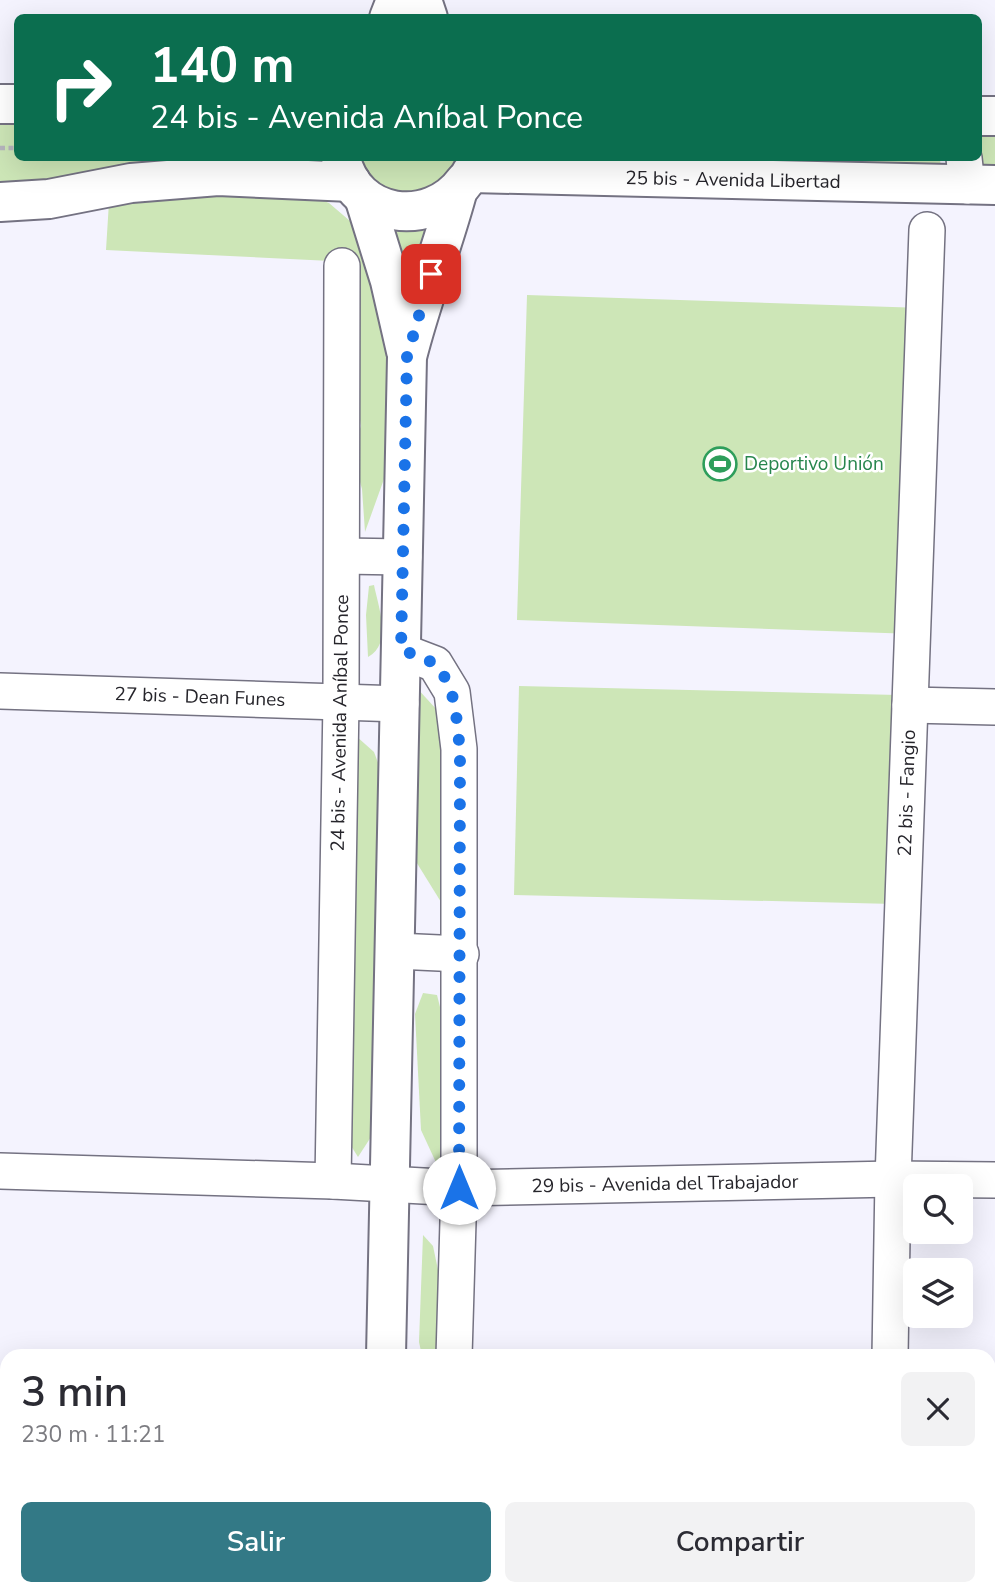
<!DOCTYPE html>
<html lang="es">
<meta charset="utf-8">
<style>
body{margin:0;font-family:"Nunito Sans",sans-serif;background:#f2f2f3;color:#2b2b33;height:100vh;display:flex;flex-direction:column;font-size:26px;white-space:nowrap}
*{box-sizing:border-box;margin:0}
p{font-size:23px;color:#7c7c81}
.icon{flex:none;width:38px;height:38px;fill:none;stroke:currentColor;stroke-width:2;stroke-linecap:round;stroke-linejoin:round}
.map{position:relative;flex:1;overflow:hidden}
.side{position:absolute;left:0px;top:1349px;width:996px;height:247px;display:flex;flex-direction:column;background:#fff;border-radius:21px 21px 0 0;box-shadow:0 7px 28px #0002}
.side>*{flex:none}
.hud{position:absolute;left:14px;top:14px;width:968px;height:147px;border-radius:10px;box-shadow:0 7px 28px #0002;background:#0b6e4f;color:#fff;overflow:hidden}
.fabs{position:absolute;left:903px;top:1174px;display:grid;gap:14px}
.fabs a{display:grid;place-items:center;width:70px;height:70px;border-radius:10px;background:#fff;box-shadow:0 7px 28px #0002;font-size:35px}
.pin{position:absolute;display:grid;place-items:center;width:60px;height:60px;color:#fff;margin:-30px;border-radius:14px;box-shadow:0 4px 10px #0006}
.me{position:absolute;width:77px;margin:-38px;rotate:0deg;stroke-linejoin:round;filter:drop-shadow(0 0 5px #0008)}
.turn{display:flex;align-items:center;gap:24px;height:147px;padding:0 21px;font-size:32px}
.turn .icon{width:91px;height:91px;stroke-width:2.5}
.turn b{display:block;font-size:49px;line-height:60px}
.round{display:grid;place-items:center;flex:none;width:74px;height:74px;border-radius:10px;background:#f2f2f3}
.overview{display:flex;align-items:center;justify-content:space-between;height:119px;padding:0 21px}
h1{font-size:42px;font-weight:600;line-height:52px}
.button{display:flex;gap:14px;margin-top:auto;padding:14px 21px}
.button a{flex:1;height:80px;border-radius:10px;background:#337986;color:#fff;font-size:28px;font-weight:600;line-height:80px;text-align:center}
.button a+a{background:#f2f2f3;color:#2b2b33}
.map>svg:first-child{display:block}
</style>
<div class="map">
<svg width="995" height="1595" viewBox="0 0 995 1595">
<rect width="100%" height="100%" fill="#f4f3fe"/>
<g fill="#cde6b7">
<path d="M0 118 17 119 18 158H319V165L126 166 27 183H0Z"/>
<rect x="978" y="128" width="17" height="47"/>
<path d="M356 158H462L437 191 386 194Z"/>
<path d="M671 158H940L941 171Z"/>
<path d="M258 193 307 194 329 203 350 221 366 246 390 346 384 479 365 532 362 489 352 453 361 426 331 261 106 250 109 202Z"/>
<path d="M433 230 407 320 382 231Z"/>
<path d="M527 295 923 308 914 634 517 620Z"/>
<path d="M374 585C378 606 393 644 368 657L366 615 369 586Z"/>
<path d="M519 686 898 695 894 904 514 895Z"/>
<path d="M416 687 437 710 449 761 448 891 441 902 415 860Z"/>
<path d="M356 736 374 752 383 776 380 1123 358 1157 348 1141Z"/>
<path d="M423 993 437 995 448 1039 446 1155 439 1169 421 1130 415 1014Z"/>
<path d="M423 1235 433 1246 446 1308 439 1356H422L419 1342Z"/>
</g>
<g fill="none" stroke-linecap="round" stroke-linejoin="round">
<defs>
<g id="minor">
<path d="M964 158 967 186"/>
<path d="M342 556 404 557"/>
<path d="M401 651 435 664 452 692 459 749V1188L454 1356"/>
<path d="M0 691 401 704"/>
<path d="M910 705 995 707"/>
<path d="M396 951 461 954"/>
<path d="M0 1171 333 1181 459 1188 893 1179 995 1180"/>
<path d="M333 1181 341 701 342 266"/>
<path d="M890 1356 893 1179 927 230"/>
<path d="M447 1595V1589"/>
<path d="M887 1595 888 1589"/>
</g>
<g id="major">
<path d="M422 0 428 18"/>
<path d="M389 18 396 0"/>
<path d="M0 104H18"/>
<path d="M978 116H995"/>
<path d="M341 158C354 219 430 229 465 181"/>
<path d="M471 173 995 185"/>
<path d="M364 197 390 281 406 351"/>
<path d="M0 202 49 199 131 183 218 176 351 182"/>
<path d="M386 1356 407 357C421 301 442 248 457 193"/>
<path d="M382 1595V1589"/>
</g>
</defs>
<use href="#minor" stroke="#747282" stroke-width="38"/>
<use href="#major" stroke="#747282" stroke-width="42"/>
<path stroke="#b5b4bd" stroke-width="4.5" stroke-dasharray="5 3.5" stroke-linecap="butt" d="M0 148H18"/>
<use href="#minor" stroke="#fff" stroke-width="35"/>
<use href="#major" stroke="#fff" stroke-width="38"/>
</g>
<g fill="none" stroke-linecap="round" stroke-linejoin="round">
<path stroke="#1a73e8" stroke-width="12" stroke-dasharray="0 21.6" d="M431 274 407 357 401 650C411 654 429 658 436 666 457 687 456 721 460 749L459 1188"/>
</g>
<defs>
<symbol id="stadium-ring" viewBox="-11 -11 22 22"><circle r="9.5" fill="#fff" stroke="#2e9e5b" stroke-width="1.5"/><path d="M0-5a6.5 5 0 1 0 0 10a6.5 5 0 1 0 0-10ZM-3.5-1.8h7v3.6h-7Z" fill="#2e9e5b"/></symbol>
</defs>
<g fill-rule="evenodd">
<use href="#stadium-ring" x="701" y="445" width="38" height="38"/>
</g>
<g text-anchor="middle" dominant-baseline="central" stroke-width="5" stroke-linejoin="round" paint-order="stroke">
<g font-size="19" fill="#26252b" stroke="#fff">
<text transform="translate(733 180) rotate(1)">25 bis - Avenida Libertad</text>
<text transform="translate(200 697) rotate(2)">27 bis - Dean Funes</text>
<text transform="translate(340 723) rotate(-89)">24 bis - Avenida Aníbal Ponce</text>
<text transform="translate(907 793) rotate(-88)">22 bis - Fangio</text>
<text transform="translate(665 1184) rotate(-1)">29 bis - Avenida del Trabajador</text>
</g>
<g font-size="19" fill="#27864d" stroke="#fff" text-anchor="start">
<text x="744" y="464">Deportivo Unión</text>
</g>
</g>
</svg>
<div class="fabs">
<a><svg class="icon" aria-label="search" viewBox="0 0 24 24"><circle cx="10" cy="10" r="6"/><path d="M15 15l6 6"/></svg></a>
<a><svg class="icon" aria-label="layers" viewBox="0 0 24 24"><path d="M12 4l9 5-9 5-9-5zM3 14l9 5 9-5"/></svg></a>
</div>
<div class="pin" style="left:431px;top:274px;background:#d93025"><svg class="icon" aria-label="arrive" viewBox="0 0 24 24"><path d="M6 21V4h12l-3 4 3 4H6"/></svg></div>
<svg class="me" style="left:459px;top:1188px" viewBox="-20 -20 40 40"><circle r="19" fill="#fff"/><path d="M0-13L10 11 0 6-10 11z" fill="#1a73e8"/></svg>
<div class="hud">
<div class="turn"><svg class="icon" aria-label="right" viewBox="0 0 24 24"><path d="M7 20v-9h11M14 6l5 5-5 5"/></svg><div><b>140 m</b>24 bis - Avenida Aníbal Ponce</div></div>
</div>
<section class="side">
<div class="overview"><div><h1>3 min</h1><p>230 m · 11:21</p></div><a class="round"><svg class="icon" aria-label="close" viewBox="0 0 24 24"><path d="M6 6l12 12M18 6L6 18"/></svg></a></div>
<div class="button"><a>Salir</a><a>Compartir</a></div>
</section>
</div>
